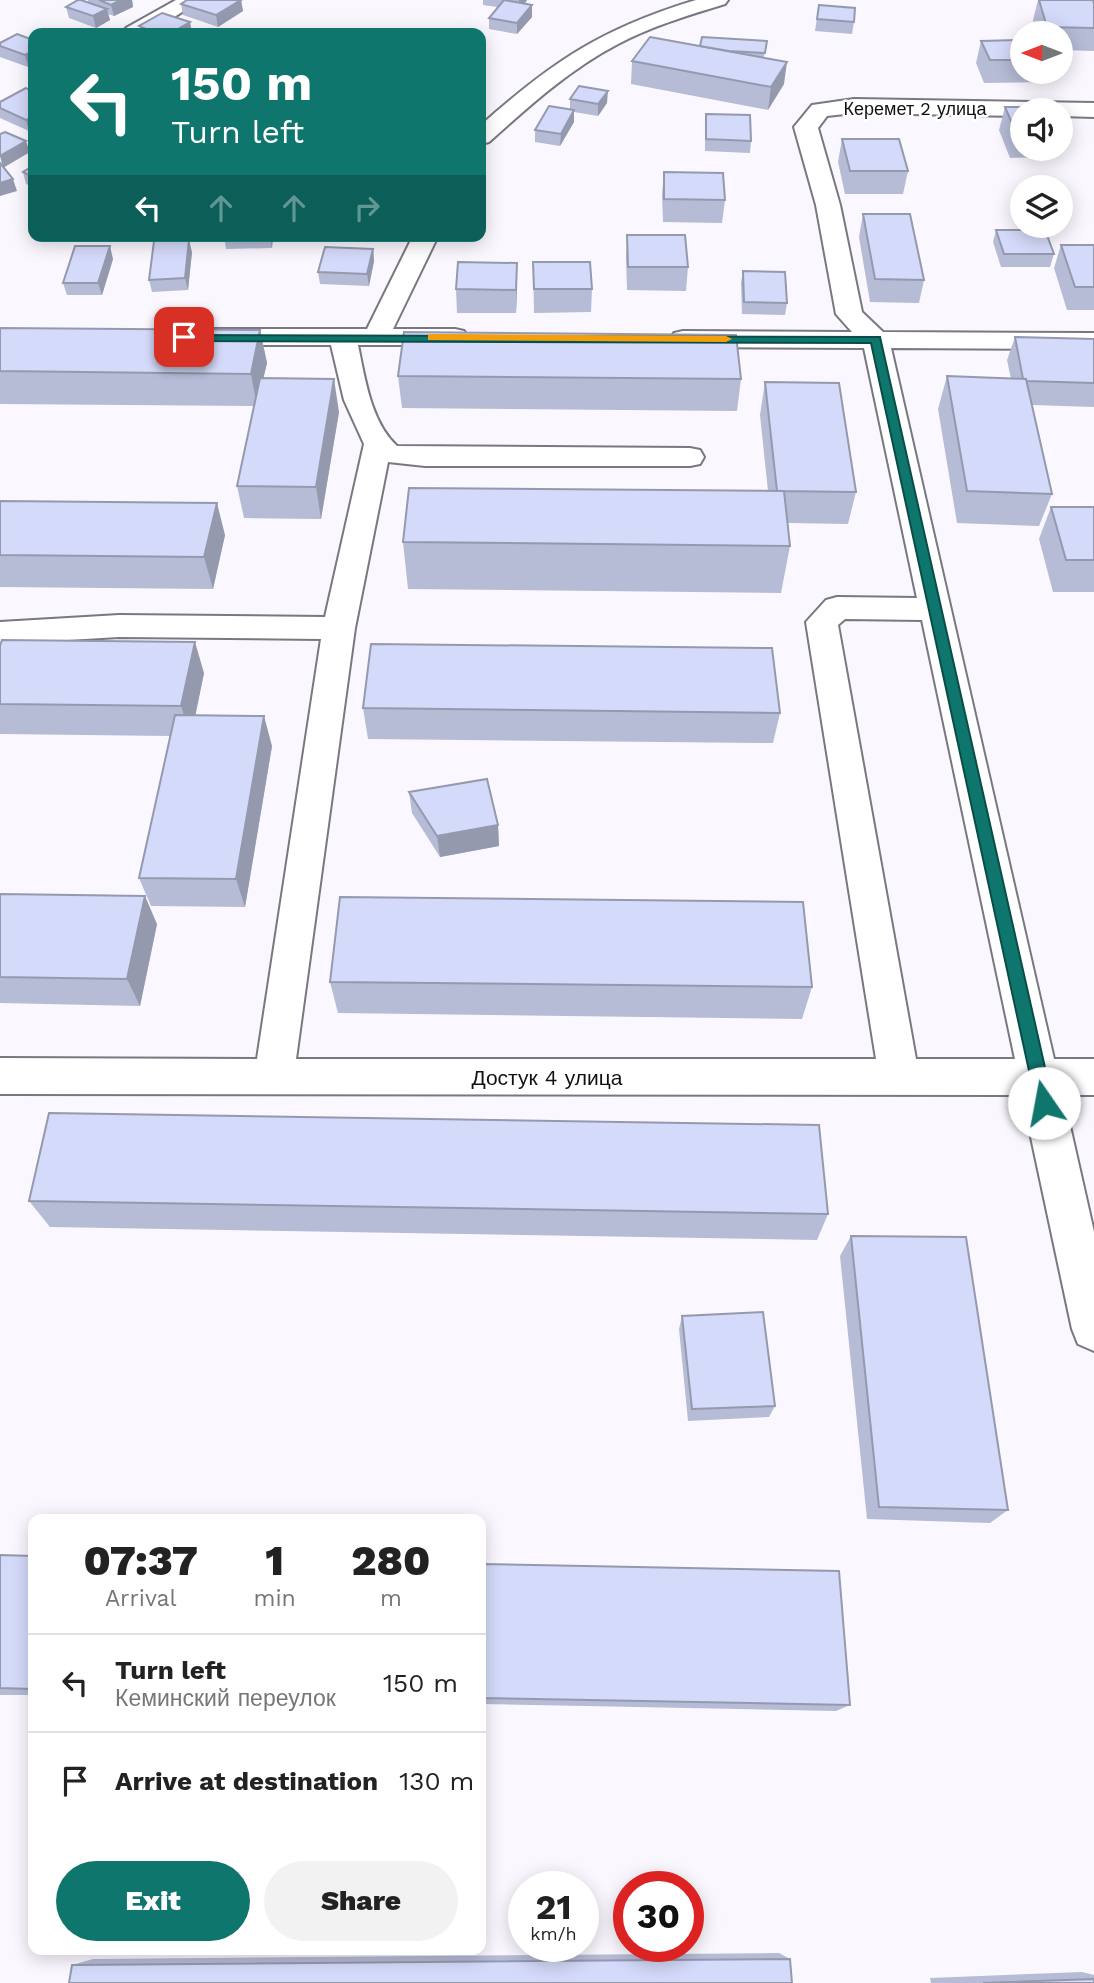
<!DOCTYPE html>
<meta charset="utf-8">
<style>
body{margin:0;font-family:"Work Sans",sans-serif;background:#f2f2f2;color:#222;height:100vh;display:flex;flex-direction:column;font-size:26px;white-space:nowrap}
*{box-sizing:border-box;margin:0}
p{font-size:23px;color:#767676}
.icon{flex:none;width:38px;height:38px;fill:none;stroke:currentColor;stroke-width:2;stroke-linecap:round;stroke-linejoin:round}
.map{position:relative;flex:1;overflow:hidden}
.details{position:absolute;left:28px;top:1514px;width:458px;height:441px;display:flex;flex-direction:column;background:#fff;border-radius:14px;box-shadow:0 4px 18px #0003}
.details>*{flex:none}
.hud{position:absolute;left:28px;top:28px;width:458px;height:214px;border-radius:14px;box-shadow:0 4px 18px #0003;background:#0f766e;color:#fff;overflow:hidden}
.needle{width:46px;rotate:270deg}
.buttons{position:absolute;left:1010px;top:21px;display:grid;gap:14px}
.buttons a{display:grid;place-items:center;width:63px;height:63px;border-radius:50%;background:#fff;box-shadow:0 4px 18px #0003;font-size:35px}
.speed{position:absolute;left:508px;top:1871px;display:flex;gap:14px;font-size:35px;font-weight:700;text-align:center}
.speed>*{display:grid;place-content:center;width:91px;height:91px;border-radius:50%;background:#fff;box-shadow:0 4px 18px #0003;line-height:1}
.speed small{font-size:18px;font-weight:400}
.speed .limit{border:10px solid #d22;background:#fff;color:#111}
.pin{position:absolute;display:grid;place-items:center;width:60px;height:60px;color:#fff;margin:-30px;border-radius:14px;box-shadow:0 4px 10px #0006}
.me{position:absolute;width:77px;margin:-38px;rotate:348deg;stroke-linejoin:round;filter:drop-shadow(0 0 5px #0008)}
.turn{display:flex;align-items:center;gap:24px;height:147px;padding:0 28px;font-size:32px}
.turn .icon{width:91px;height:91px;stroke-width:2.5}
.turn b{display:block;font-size:49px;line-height:60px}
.lanes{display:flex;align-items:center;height:66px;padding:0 28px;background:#0003;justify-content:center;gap:35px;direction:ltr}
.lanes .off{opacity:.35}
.eta{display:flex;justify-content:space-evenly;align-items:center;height:119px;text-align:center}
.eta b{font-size:42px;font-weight:800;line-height:49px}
.cta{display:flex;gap:14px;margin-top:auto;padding:14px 28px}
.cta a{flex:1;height:80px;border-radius:42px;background:#0f766e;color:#fff;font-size:28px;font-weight:800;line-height:80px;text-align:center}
.cta a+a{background:#f2f2f2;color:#222}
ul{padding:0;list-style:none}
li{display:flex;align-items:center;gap:21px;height:98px;padding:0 28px;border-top:2px solid #e0e0e0}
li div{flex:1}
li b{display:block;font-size:26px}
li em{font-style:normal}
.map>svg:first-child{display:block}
</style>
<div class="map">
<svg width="1094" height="1983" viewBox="0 0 1094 1983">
<rect width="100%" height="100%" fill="#faf8fe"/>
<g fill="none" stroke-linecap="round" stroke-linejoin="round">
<defs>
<g id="minor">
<path d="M176 0H201L149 33H123L126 28Z"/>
<path d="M696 0H728L725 4C689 15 652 26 618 44 570 69 529 106 489 142L481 144V125C553 61 603 28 696 0Z"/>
<path d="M854 99 1094 103V117L1060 116V110H1022V116L854 113 827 116 818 128 840 205 862 312 883 332 1094 333V349L891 348 1054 1059H1094V1095H1063L1094 1232V1351L1078 1344 1072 1329 1022 1095 0 1094V1058L257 1059 321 639 119 637 0 644V622L119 615 325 617 364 444 344 400 331 345H211L202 343 198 337 202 331 211 329H367L413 236H438L393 329H455L464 331 468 337 464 343 455 345H358C365 379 371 422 397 446L690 448 700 450 704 457 700 464 690 466H425L388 462 355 628 296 1059H876L806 622 826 600 837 597 917 598 864 348 683 347 674 345 670 339 674 333 683 331 852 332 836 314 816 205 794 127 812 105ZM845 619 922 620 1015 1059H916L838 625Z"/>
</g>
</defs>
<use href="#minor" stroke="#797780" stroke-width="4"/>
<use href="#minor" fill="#fff" fill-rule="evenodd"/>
</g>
<g fill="#b6bbd6">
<path d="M88 0H132L133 7 114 16 108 14 110 20 96 28 69 18 66 7 88 2Z"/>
<path d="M241 0 243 11 218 27 183 15 181 4Z"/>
<path d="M483 0H527L525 4 532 17 517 34 489 29V18L497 7 483 5Z"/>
<path d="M1038 0H1093L1094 4V51L1060 50V33H1036L1033 20Z"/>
<path d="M819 5 854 22 852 34 815 31Z"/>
<path d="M33 40V64L28 67 0 57V43Z"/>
<path d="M1022 40V72H1046L1043 82 984 83 976 63 981 41Z"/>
<path d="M767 41 764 57 784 84 768 110 631 84 632 61 700 46Z"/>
<path d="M33 92 29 131 0 118V102Z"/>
<path d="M570 99 607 103 598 116 574 112V122L560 146 535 142V130L570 110Z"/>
<path d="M1005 107 1022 110V149H1056L1053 157 1010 158 999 130Z"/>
<path d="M706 114 751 141 750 153 705 151V126Z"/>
<path d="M842 139 908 171 903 194H845L838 162Z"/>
<path d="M33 166V187L26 184 23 172Z"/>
<path d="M664 172 725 200 722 223 663 222 662 195Z"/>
<path d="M863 214 924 280 919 303 870 302 859 237Z"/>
<path d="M996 230 1054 254 1050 267H1001L993 242Z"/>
<path d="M627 235 688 267 686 291 627 290 626 258Z"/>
<path d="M224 236H273L272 248 226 249Z"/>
<path d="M1061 245H1094V310H1067L1054 268Z"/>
<path d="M373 249 374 261 369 286 320 284 318 272Z"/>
<path d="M192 252 188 290 152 292 149 280Z"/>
<path d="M113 259 102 295H67L63 283Z"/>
<path d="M533 262 592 289 591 312 534 313Z"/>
<path d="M743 271 787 303 785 315 742 314 741 283Z"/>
<path d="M517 286 516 313H457L456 289Z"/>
<path d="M0 328 260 330 267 363 263 378 339 412 321 519 244 518 237 486 254 406 0 404Z"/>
<path d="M1015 337 1094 339V407L1032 405 1052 494 1039 526 957 523 938 409 947 376 1011 379 1007 360Z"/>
<path d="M398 376 741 379 737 411 402 408Z"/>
<path d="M765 382 856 492 848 524 788 523 790 546 781 593 408 589 403 542 768 491 760 415Z"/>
<path d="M0 501 225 535 213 589 0 587Z"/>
<path d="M1051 507H1094V592H1053L1039 539Z"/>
<path d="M0 646 204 673 195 715 272 746 245 907 151 906 139 878 170 736 0 734Z"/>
<path d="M363 708 780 713 773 743 368 739Z"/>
<path d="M409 792 498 825 499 846 440 857 412 813Z"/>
<path d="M0 894 157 924 140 1006 0 1003Z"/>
<path d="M330 982 812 987 802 1019 338 1013Z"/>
<path d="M29 1201 828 1214 817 1240 50 1227Z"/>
<path d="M851 1236 1008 1510 990 1523 867 1519 840 1256Z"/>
<path d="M682 1316 775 1406 769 1417 688 1421 679 1329Z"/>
<path d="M0 1555 33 1556V1695H0Z"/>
<path d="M481 1564 850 1705 836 1711 481 1704Z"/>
<path d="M779 1953 790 1959 72 1965 93 1959Z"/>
<path d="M1082 1972 1094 1975V1983H931L930 1978Z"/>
</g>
<g fill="#9499ae">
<path d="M121 0H132L133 7 114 16 111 5Z"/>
<path d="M241 0 243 11 218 27 216 15Z"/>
<path d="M519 0H527L519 11Z"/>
<path d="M532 5V17L517 34V23Z"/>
<path d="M107 9 110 20 96 28 93 16Z"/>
<path d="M190 22 192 33H171Z"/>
<path d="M33 50V64L28 67 25 55Z"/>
<path d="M787 62 784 84 768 110 771 87Z"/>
<path d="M608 91 607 103 598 116V104Z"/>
<path d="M574 110V122L560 146 561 134Z"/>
<path d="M33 116V129L29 131 26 120Z"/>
<path d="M26 141 30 152 3 168 0 156Z"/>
<path d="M13 179 17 191 0 196V183Z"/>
<path d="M270 236H273L272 248Z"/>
<path d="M189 240 192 252 188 290 185 278Z"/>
<path d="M110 246 113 259 102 295 98 283Z"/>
<path d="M373 249 374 261 369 286 367 274Z"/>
<path d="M517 263V286L516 313V290Z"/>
<path d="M260 330 267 363 257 406 251 374Z"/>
<path d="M334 379 339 412 321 519 316 487Z"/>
<path d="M217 503 225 535 213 589 204 557Z"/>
<path d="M195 642 204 673 191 737 181 706Z"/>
<path d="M264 716 272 746 245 907 236 879Z"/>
<path d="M498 825 499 846 440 857 437 836Z"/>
<path d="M145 896 157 924 140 1006 127 979Z"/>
</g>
<g fill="#d4daf9" stroke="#9499ae" stroke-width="2">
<path d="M78 0H81L107 9 93 16 66 7Z"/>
<path d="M99 0H121L111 5Z"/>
<path d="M187 0H241L216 15 181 4Z"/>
<path d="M504 0 532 5 517 23 489 18Z"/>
<path d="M1039 0H1093L1094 4V28L1047 27Z"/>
<path d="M819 5 855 8 854 22 817 19Z"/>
<path d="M162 13 190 22 171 33H138L146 29 139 26Z"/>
<path d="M17 34 33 40V50L25 55 0 46V43Z"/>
<path d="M650 37 787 62 771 87 632 61Z"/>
<path d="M702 37 767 41 765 53 729 51 700 46Z"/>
<path d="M1022 40V60H990L981 41Z"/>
<path d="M579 86 608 91 598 104 570 99Z"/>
<path d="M26 88 33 92V116L26 120 0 108V102Z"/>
<path d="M549 106 574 110 561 134 535 130Z"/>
<path d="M1005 107H1048L1049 110H1022V135H1017Z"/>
<path d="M706 114 750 115 751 141 706 139Z"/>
<path d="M5 132 26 141 0 156V134Z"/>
<path d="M842 139H899L908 171H850Z"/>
<path d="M0 163 13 179 0 183Z"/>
<path d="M33 166V177L23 172Z"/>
<path d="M664 172 723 173 725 200 664 199Z"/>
<path d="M863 214H910L924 280 875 279Z"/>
<path d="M996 230H1045L1054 254H1004Z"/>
<path d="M627 235H685L688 267H628Z"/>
<path d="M224 236H260L224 237Z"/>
<path d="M189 240 185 278 149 280 154 241Z"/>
<path d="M1061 245H1094V287H1075Z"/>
<path d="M75 246H110L98 283H63Z"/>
<path d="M325 247 373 249 367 274 318 272Z"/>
<path d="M458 262 517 263 516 290 456 289Z"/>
<path d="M533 262H590L592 289H534Z"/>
<path d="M743 271 785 272 787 303 744 302Z"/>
<path d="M0 328 260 330 251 374 0 371Z"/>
<path d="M404 332 736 335 741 379 398 376Z"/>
<path d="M1015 337 1094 339V383L1026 381V379H1023Z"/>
<path d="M947 376 1026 379 1052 494 967 491Z"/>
<path d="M260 378 334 379 316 487 237 486Z"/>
<path d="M765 382 839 383 856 492 777 491Z"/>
<path d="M409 488 784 491 790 546 403 542Z"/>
<path d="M0 501 217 503 204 557 0 555Z"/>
<path d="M1051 507H1094V560H1066Z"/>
<path d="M2 640 195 642 181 706 0 704V646Z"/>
<path d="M371 644 772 648 780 713 363 708Z"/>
<path d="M175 715 264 716 236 879 139 878Z"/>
<path d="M487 779 498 825 437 836 409 792Z"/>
<path d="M0 894 145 896 127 979 0 977Z"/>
<path d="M340 897 803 902 812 987 330 982Z"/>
<path d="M49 1113 819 1125 828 1214 29 1201Z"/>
<path d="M851 1236 966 1237 1008 1510 879 1507Z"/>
<path d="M763 1312 775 1406 692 1409 682 1316Z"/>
<path d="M0 1555 33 1556V1689L0 1688Z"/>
<path d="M481 1564 839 1571 850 1705 481 1698Z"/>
<path d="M790 1959 792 1983H69L72 1965Z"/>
<path d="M1094 1979V1983H983Z"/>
</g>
<path fill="#0f766e" stroke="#0a4d48" stroke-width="2" d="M181 335 880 337 1053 1103 1050 1108 1044 1110 1038 1108 1036 1103 871 343 184 341 179 337Z"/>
<path fill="#f59e0b" d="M432 334 726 336 732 339 726 342 428 340V335Z"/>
<g text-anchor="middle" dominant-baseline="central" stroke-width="5" stroke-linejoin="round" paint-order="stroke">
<g font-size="18" fill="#111014" stroke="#fff">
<text x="915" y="108">Керемет 2 улица</text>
</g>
<g font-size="21" fill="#111014" stroke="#fff">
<text x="547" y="1077">Достук 4 улица</text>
</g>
</g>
</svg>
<div class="buttons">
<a><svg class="needle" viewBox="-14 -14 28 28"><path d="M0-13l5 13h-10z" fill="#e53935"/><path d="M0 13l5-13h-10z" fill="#767676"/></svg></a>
<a><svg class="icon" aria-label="sound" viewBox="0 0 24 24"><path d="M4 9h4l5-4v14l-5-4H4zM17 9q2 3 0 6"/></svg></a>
<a><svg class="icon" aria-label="layers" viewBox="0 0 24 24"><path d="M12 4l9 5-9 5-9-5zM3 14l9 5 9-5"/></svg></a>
</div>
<div class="speed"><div>21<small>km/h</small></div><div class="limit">30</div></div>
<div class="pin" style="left:184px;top:337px;background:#d93025"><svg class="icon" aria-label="arrive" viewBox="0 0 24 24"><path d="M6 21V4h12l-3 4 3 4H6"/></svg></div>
<svg class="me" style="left:1044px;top:1103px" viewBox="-20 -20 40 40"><circle r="19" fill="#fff"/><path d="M0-13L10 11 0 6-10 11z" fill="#0f766e"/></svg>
<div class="hud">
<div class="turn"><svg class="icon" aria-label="left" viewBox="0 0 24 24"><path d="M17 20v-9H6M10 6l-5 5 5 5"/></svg><div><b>150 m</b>Turn left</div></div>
<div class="lanes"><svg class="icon" aria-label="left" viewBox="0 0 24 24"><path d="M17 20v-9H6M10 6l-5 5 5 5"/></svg><svg class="icon off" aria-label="ahead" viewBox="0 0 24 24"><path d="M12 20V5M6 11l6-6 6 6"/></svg><svg class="icon off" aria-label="ahead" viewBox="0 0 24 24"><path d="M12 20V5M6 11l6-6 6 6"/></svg><svg class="icon off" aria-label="right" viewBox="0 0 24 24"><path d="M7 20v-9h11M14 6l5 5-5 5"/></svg></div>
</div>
<section class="details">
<div class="eta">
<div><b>07:37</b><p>Arrival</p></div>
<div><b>1</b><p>min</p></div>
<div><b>280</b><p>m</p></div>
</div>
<ul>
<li><svg class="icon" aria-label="left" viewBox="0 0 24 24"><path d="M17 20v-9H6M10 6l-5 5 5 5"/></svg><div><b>Turn left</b><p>Кеминский переулок</p></div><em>150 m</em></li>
<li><svg class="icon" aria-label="arrive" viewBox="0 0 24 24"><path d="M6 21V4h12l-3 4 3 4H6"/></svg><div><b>Arrive at destination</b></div><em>130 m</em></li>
</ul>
<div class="cta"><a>Exit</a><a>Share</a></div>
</section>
</div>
